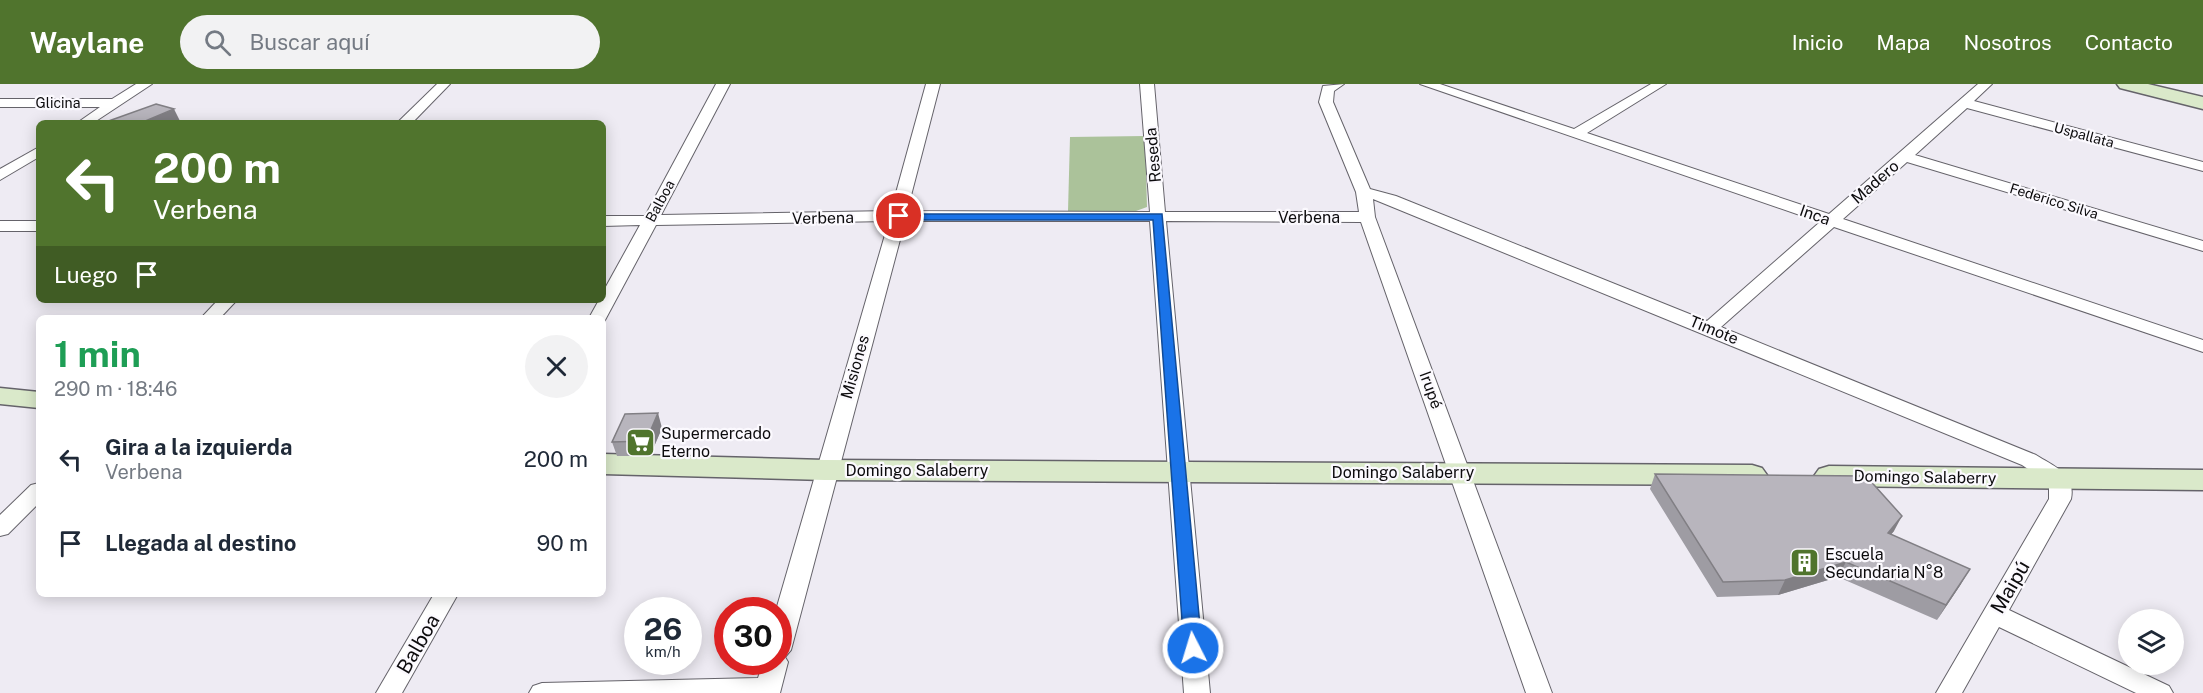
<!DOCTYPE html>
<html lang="es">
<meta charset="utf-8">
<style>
body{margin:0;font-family:"Public Sans",sans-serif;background:#f2f2f3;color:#1f2937;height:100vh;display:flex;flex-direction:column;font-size:22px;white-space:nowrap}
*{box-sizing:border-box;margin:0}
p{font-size:20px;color:#747a83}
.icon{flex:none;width:33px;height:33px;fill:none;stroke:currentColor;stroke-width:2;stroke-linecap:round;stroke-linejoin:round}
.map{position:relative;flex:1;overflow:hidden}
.sheet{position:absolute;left:36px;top:231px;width:570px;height:282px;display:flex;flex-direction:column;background:#fff;border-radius:9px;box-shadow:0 3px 15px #0003}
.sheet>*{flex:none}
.top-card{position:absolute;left:36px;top:36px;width:570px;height:183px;border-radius:9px;box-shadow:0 3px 15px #0003;background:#50742d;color:#fff;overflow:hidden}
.controls{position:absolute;left:2118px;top:525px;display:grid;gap:12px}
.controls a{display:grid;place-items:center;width:66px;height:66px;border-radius:50%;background:#fff;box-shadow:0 3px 15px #0003;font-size:30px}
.speed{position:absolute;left:624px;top:513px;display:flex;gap:12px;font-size:30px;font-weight:700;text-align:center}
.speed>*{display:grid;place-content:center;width:78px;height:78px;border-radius:50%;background:#fff;box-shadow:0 3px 15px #0003;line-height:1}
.speed small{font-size:15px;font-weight:400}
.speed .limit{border:9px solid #d22;background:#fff;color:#111}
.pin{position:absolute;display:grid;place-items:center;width:51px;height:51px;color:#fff;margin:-26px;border:3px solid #fff;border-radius:50%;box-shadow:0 2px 6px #0007}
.me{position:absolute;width:66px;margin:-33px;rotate:355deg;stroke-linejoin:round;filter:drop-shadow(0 0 4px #0008)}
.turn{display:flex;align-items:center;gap:21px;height:126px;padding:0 18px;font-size:27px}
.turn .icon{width:78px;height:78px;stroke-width:2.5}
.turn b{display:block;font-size:42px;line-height:51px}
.then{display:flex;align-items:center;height:57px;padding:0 18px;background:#0003;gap:12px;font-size:22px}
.round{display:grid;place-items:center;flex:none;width:63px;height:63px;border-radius:32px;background:#f2f2f3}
.head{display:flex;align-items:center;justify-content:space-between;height:102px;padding:0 18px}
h1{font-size:36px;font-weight:700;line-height:45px;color:#1e9e55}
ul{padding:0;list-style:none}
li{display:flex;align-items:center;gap:18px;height:84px;padding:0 18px}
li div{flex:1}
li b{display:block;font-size:22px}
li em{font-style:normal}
header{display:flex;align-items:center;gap:36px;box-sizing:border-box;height:84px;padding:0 30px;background:#50742d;color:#fff}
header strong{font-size:28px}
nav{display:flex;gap:33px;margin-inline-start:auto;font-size:21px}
.search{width:420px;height:54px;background:#f2f2f3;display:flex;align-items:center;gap:15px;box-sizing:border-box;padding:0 21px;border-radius:33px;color:#747a83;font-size:22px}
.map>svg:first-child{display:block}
</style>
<header>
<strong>Waylane</strong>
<div class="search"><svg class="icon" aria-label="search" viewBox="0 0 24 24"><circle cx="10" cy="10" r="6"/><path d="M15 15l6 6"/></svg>Buscar aquí</div>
<nav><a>Inicio</a><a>Mapa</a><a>Nosotros</a><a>Contacto</a></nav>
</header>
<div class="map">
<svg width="2203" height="609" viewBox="0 0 2203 609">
<rect width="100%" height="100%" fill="#eeebf3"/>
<path fill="#abc29a" d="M1145 52 1147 123 1136 127H1068L1070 53Z"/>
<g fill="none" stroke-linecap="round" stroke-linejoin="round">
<defs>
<g id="street">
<path d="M136 0H152L93 39H77L100 23H0V15H112Z"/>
<path d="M437 0H450L412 39H397Z"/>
<path d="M716 0H730L661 131 891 127 926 0H940L907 127 1150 128 1140 0H1154L1165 128H1359L1356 108 1319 18 1323 2 1344 0 1334 7 1333 18 1370 105 1396 112 1707 237 1820 138 1420 0H1440L1574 45 1651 0H1666L1587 49 1829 130 1978 0H1992L1974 17 2203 78V87L1967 24 1915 71 2203 157V167L1907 78 1843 135 2203 256V268L1834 143 1721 243 2036 371C2055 383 2076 390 2071 415L2009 526 2169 602 2173 609H2136L1999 543 1962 609H1936L2049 415V399L2022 381 1373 115 1375 133 1552 609H1526L1361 138 1166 137 1210 609H1184L1150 137H905L791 566 785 573 788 578 780 609H529L533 602 542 599 758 594 763 578H778L776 526 889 137 656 141 604 238 603 234H589L599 216H603V208L640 141 603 142V132H645Z"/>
<path d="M39 63V73L0 96V85Z"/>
<rect x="0" y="137" width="39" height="10"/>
<path d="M218 216H237L220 234H201Z"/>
<path d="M39 399V419L8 450 0 452V431L31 401Z"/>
<path d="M434 510H458L402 609H376Z"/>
</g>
<g id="secondary">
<path d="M2117 0H2148L2203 13V25L2120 4Z"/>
<path d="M0 304 39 308V324L0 320Z"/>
<path d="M603 370 825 376 1752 381 1762 384 1767 391 1762 398 1752 401 825 396 603 390Z"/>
<path d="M1829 382 2203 386V406L1829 402 1819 399 1814 392 1819 385Z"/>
</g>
</defs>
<use href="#street" stroke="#65636a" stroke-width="2"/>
<use href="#secondary" stroke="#65636a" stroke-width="3"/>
<use href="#street" fill="#fff" fill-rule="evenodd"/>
<use href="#secondary" fill="#dae9ca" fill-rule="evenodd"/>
</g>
<g fill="#9e9ca3">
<path d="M662 344 650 372H617L612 358Z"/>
<path d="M1655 390 1894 447 1891 450 1961 500 1937 536 1838 493 1778 511 1717 513 1650 405Z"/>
</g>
<g fill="#817f84">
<path d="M174 25 180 37 174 39H146L145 37Z"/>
<path d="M658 329 662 344 650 372 646 357Z"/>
<path d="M1902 432 1894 447 1880 464 1888 449Z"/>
<path d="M1846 478 1838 493 1778 511 1785 496Z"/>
<path d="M1970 485 1961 500 1937 536 1946 521Z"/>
</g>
<g fill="#b8b5bd" stroke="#817f84" stroke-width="1.5">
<path d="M156 20 174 25 145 37 152 39H103Z"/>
<path d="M658 329 646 357 612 358 625 330Z"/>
<path d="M1655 390 1866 392 1902 432 1888 449 1970 485 1946 521 1846 478 1785 496 1723 498Z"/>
</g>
<path fill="#1a73e8" stroke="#114b97" stroke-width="1.5" d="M895 130H1162L1202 564 1199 569H1187L1184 564 1153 136H899L894 132Z"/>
<defs>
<symbol id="supermarket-square" viewBox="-11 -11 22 22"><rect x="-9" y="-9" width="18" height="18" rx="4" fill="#50742d" stroke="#fbf9fe"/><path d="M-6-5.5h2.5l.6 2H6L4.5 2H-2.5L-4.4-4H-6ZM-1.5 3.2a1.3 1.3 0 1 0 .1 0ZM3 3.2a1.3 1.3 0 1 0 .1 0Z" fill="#fff"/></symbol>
<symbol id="building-square" viewBox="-11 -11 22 22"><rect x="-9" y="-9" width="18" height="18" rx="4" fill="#50742d" stroke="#fbf9fe"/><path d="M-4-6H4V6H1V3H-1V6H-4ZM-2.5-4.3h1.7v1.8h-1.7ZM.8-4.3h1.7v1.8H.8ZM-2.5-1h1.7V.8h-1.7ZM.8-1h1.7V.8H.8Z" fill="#fff"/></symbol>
</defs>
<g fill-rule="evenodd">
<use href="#supermarket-square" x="624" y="342" width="33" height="33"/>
<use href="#building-square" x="1788" y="462" width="33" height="33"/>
</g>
<g text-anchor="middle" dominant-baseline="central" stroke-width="4.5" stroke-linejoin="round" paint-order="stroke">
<g font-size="14" fill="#0c0b0d" stroke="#fbf9fe">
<text x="58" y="19">Glicina</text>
<text transform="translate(2084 51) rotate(15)">Uspallata</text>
<text transform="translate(660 117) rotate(-62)">Balboa</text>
<text transform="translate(2054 117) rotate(17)">Federico Silva</text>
</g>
<g font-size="16" fill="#0c0b0d" stroke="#fbf9fe">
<text transform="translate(1153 71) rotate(-95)">Reseda</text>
<text transform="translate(1875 98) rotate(-41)">Madero</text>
<text transform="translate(1815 131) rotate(19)">Inca</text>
<text x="1309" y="133">Verbena</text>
<text transform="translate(823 134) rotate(-1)">Verbena</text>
<text transform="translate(1714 246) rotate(22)">Timote</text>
<text transform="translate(855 283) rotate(-74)">Misiones</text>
<text transform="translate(1431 306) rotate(70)">Irupé</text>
<text x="917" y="386">Domingo Salaberry</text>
<text x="1403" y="388">Domingo Salaberry</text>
<text transform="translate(1925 393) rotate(1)">Domingo Salaberry</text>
</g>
<g font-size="16" fill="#0c0b0d" stroke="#fbf9fe" text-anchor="start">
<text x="661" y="349">Supermercado<tspan x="661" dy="18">Eterno</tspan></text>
<text x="1825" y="470">Escuela<tspan x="1825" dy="18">Secundaria N°8</tspan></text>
</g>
<g font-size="20" fill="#0c0b0d" stroke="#fbf9fe">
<text transform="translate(2010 503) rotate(-60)">Maipú</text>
<text transform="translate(418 560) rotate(-60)">Balboa</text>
</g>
</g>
</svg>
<div class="controls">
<a><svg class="icon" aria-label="layers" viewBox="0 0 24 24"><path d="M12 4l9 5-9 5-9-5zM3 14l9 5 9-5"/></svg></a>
</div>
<div class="speed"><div>26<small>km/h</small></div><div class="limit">30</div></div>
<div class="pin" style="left:899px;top:132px;background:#d93025"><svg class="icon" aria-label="arrive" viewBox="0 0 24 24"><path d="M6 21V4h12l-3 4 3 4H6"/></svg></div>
<svg class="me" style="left:1193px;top:564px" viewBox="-20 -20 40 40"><circle r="17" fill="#1a73e8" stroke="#fff" stroke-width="3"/><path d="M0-11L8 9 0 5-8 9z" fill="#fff"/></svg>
<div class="top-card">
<div class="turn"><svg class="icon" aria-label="left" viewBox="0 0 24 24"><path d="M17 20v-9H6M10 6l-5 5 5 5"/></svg><div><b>200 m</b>Verbena</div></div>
<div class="then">Luego<svg class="icon" aria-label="arrive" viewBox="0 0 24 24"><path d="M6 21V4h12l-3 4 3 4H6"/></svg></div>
</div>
<section class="sheet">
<div class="head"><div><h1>1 min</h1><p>290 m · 18:46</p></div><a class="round"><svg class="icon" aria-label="close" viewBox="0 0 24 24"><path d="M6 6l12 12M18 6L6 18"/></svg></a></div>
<ul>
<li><svg class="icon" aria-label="left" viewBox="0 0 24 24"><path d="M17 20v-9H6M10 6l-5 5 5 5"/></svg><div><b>Gira a la izquierda</b><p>Verbena</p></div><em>200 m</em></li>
<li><svg class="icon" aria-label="arrive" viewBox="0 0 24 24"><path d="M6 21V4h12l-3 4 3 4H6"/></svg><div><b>Llegada al destino</b></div><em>90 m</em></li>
</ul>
</section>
</div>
